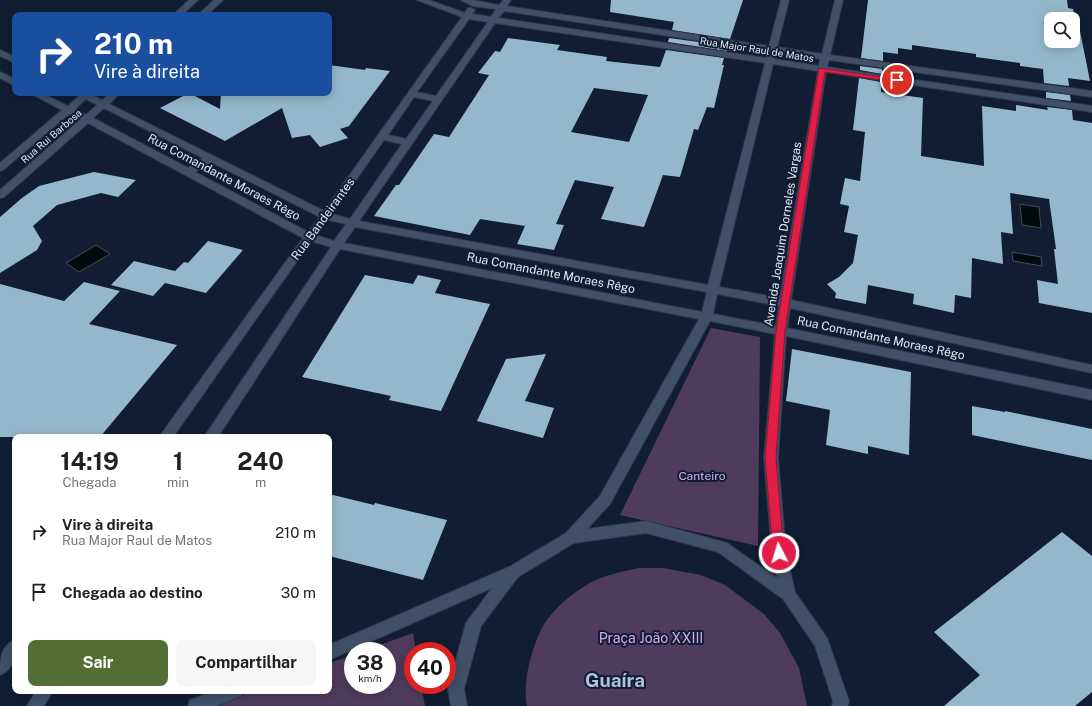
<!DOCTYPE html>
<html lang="pt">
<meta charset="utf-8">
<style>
body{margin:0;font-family:"Public Sans",sans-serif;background:#f6f6f6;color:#202124;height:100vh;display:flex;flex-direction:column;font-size:15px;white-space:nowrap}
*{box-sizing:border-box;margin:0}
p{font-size:13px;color:#757577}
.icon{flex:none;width:22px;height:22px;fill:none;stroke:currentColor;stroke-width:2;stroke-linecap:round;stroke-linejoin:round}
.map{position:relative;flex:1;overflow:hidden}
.sheet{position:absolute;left:12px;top:434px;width:320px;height:260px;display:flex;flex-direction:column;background:#fff;border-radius:8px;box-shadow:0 2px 10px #0003}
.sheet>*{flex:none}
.guide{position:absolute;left:12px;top:12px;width:320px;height:84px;border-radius:8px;box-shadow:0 2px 10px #0003;background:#1a4fa0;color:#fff;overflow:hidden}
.tools{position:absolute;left:1044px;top:12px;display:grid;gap:8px}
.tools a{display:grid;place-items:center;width:36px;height:36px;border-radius:8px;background:#fff;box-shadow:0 2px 10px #0003;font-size:20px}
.speed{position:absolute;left:344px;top:642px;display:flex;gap:8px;font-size:20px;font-weight:700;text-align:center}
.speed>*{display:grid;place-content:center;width:52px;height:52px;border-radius:50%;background:#fff;box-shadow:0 2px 10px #0003;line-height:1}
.speed small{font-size:10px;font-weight:400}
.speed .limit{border:6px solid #d22;background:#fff;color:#111}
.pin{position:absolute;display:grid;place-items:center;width:34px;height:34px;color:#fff;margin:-17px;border:2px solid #fff;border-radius:50%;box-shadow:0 1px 4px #0007}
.me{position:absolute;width:44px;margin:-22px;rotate:355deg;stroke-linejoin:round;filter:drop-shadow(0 0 3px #0008)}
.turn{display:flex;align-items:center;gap:14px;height:84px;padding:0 16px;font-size:18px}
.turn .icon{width:52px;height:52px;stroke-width:2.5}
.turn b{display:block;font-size:28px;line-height:34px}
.eta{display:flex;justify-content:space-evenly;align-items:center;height:68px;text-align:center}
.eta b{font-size:24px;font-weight:700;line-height:28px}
.primary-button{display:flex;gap:8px;margin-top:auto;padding:8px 16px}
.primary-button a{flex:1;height:46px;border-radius:8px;background:#526e32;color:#fff;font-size:16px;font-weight:700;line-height:46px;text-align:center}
.primary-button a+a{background:#f6f6f6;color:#202124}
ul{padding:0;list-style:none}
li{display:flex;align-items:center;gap:12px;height:60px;padding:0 16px}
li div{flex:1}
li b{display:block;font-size:15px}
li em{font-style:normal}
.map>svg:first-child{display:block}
</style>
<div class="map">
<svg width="1092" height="706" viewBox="0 0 1092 706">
<rect width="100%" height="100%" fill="#101d33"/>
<g fill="#4f3b5b">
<path d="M711 328 760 337 758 546 620 515Z"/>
<path d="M638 568H663L701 575 725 585 764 614 780 633 799 668 807 706H527C522 683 532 646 543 626 553 609 571 594 588 584 603 575 621 572 638 568Z"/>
<path d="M413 633 416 651H413V685H421L425 706H212L253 691H329V663L353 655V685H387V651H363Z"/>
</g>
<g fill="#000b0e" stroke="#424d54">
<path d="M1020 204 1039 207 1041 228 1022 225Z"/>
<path d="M96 245 110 254 79 272 66 263Z"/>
<path d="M1012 252 1041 257 1042 266 1013 261Z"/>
</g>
<g fill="#95b7cb" fill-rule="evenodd">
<path d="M611 0H743L730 39 672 30 674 22 610 12Z"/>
<path d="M868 0H1067L1068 8 1073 9 1077 26H1079L1090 81 1068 78 1069 86 1044 83 1043 69 1020 66V63L976 57V54L912 45V50L898 48V54L883 52V61L861 58ZM1051 19H1073V41H1051Z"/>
<path d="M508 38 560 45 557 50 607 57 606 61 660 67 666 50 724 58 722 65H724L714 108 707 107 698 130 694 129 680 177 663 175 644 227 601 219 614 187 575 180 556 224 564 225 554 250 517 244 525 226 480 219 470 235 374 216 396 185H399L434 134 449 137 489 75 478 73 495 51 500 52ZM594 88 648 95 629 142 571 132Z"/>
<path d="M669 38 728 46 727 51 668 42Z"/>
<path d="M329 65 365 70 366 68 390 71 349 126 340 129 348 138 320 147 310 135 292 138 282 108 225 141 160 108 189 93 220 109 221 93H329Z"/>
<path d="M860 66 882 69V74L860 70Z"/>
<path d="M859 78 881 82V92L923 98 921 156 984 166 982 106 1016 111V105L1048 110 1047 107 1072 110 1073 120 1092 123V313L1039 303 1037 280 1058 284 1054 249H1056L1049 199 1010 193 1013 234 1001 232 1003 264 972 258 971 298 955 295 954 313 913 304 914 294 868 285 866 304 835 298 836 293 827 284 839 277 853 263 858 235 844 232 849 206 840 204 845 178 860 181 865 132 853 130Z"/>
<path d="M1046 92 1070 95 1071 101 1046 98Z"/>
<path d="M94 172 136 180 118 197 101 193 57 205 33 226 42 241 37 250 0 273V217L22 198 39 186Z"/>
<path d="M208 241 243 250 206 293 165 283 153 296 111 285 134 261 175 271 184 262 188 263Z"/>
<path d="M365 275 413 284 418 275 441 280 435 293 490 304 441 411 389 400 391 396 302 377Z"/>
<path d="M84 282 120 291 89 324 177 345 100 437H0V284L64 301Z"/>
<path d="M792 349 911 372 909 455 868 446V454L826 445 830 410 786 401Z"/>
<path d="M546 354 525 401 554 408 543 438 477 421 506 359Z"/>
<path d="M972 406 1005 412V411L1092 429V460L972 435Z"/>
<path d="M329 494 374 505 375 503 447 520 423 580 329 556Z"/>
<path d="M1062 532 1092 556V692L1075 706H944L980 675 934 632Z"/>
</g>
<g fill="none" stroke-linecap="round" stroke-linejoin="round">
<defs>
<g id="minor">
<path d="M189 0H198L182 15H173Z"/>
<path d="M214 0H223L207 15H198Z"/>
<path d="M417 0H429L465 13 468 8H471L475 10 472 14 491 17 496 9 473 6 461 0H472L499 5 503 0H511L507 6 769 46 781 0H789L777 47 822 54 835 0H843L830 55 1092 91V97L829 60 827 67 1092 106V112L826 72 791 300 1092 365V373L790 308 787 328 1092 390V400L786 336 778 458 786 553 795 592 827 638 849 701 848 706H832L833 701 815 646 783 599 718 552 646 533 574 543 518 577 481 626 464 689 467 706H451L448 689 466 623 492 588 329 660V645L509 567 566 533 600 496 699 319 340 249 218 437H204L331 247 311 241 173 437H159L303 238 88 123 4 197 0 198V190L81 119 69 114 3 170 0 171V163L62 110 30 93H41L68 106 79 96 77 93H92L91 95 102 100 111 93H120L109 104 324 211 462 17ZM504 11 768 51 766 58 498 18ZM469 19 488 22 436 96 417 92ZM495 23 765 63 708 285 359 221ZM776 52 820 59 819 66 774 59ZM773 64 818 71 780 298 719 287ZM414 97 433 101 406 139 388 135ZM86 99 97 105 86 115 75 109ZM104 108 203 158 188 168 93 118ZM384 140 402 144 350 219 332 214ZM211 162 320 217 308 232 195 172ZM328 220 346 224 334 241 316 235ZM355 227 707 292 702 312 344 243ZM717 294 779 306 776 326 713 314ZM710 321 775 334 764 458 772 553 777 578 727 543 646 521 587 529 610 504Z"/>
<path d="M0 50 15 57V63L0 56Z"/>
<path d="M0 72 15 79V86L0 78Z"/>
<path d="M15 640C15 654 16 669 0 675 0 661 0 646 15 640Z"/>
<path d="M36 691H53L44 706H27Z"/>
<path d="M215 691H243L241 696 216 706H188L190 700Z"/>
</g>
</defs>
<use href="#minor" stroke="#31384a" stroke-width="2"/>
<use href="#minor" fill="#405069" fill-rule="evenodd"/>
</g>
<path fill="#e11d48" stroke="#92132f" d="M819 68 897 79 900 80 897 82 825 72 785 331 776 458 784 553 782 557 779 558 775 557 773 553 765 458 776 331Z"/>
<g text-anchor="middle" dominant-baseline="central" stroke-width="4" stroke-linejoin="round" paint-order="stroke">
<g font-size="10" fill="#dde7f6" stroke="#101d33">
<text transform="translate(757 49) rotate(9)">Rua Major Raul de Matos</text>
<text transform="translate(51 136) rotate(-41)">Rua Rui Barbosa</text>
</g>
<g font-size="12" fill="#dde7f6" stroke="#101d33">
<text transform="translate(224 177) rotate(28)">Rua Comandante Moraes Rêgo</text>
<text transform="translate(323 219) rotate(-54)">Rua Bandeirantes</text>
<text transform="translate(783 234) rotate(-81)">Avenida Joaquim Dorneles Vargas</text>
<text transform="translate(551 273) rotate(11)">Rua Comandante Moraes Rêgo</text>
<text transform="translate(881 338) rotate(12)">Rua Comandante Moraes Rêgo</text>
</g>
<g font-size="12" fill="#d5adee" stroke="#101d33">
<text x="702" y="476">Canteiro</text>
</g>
<g font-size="14" fill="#d5adee" stroke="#101d33">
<text x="651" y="638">Praça João XXIII</text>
</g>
<g font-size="19" font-weight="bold" fill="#afc1df" stroke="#101d33">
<text x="615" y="680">Guaíra</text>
</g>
</g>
</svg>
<div class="tools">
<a><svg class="icon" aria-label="search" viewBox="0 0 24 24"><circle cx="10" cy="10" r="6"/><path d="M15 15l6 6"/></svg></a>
</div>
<div class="speed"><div>38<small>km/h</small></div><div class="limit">40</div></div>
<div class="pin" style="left:897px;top:80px;background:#d93025"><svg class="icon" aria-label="arrive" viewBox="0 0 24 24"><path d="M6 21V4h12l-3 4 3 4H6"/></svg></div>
<svg class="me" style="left:779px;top:553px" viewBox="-20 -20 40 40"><circle r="17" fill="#e11d48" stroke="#fff" stroke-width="3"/><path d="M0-11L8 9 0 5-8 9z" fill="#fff"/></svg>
<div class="guide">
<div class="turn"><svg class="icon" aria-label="right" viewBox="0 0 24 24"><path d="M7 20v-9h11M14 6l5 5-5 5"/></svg><div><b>210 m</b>Vire à direita</div></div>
</div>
<section class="sheet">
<div class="eta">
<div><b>14:19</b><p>Chegada</p></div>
<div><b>1</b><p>min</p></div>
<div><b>240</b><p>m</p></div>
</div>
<ul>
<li><svg class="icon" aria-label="right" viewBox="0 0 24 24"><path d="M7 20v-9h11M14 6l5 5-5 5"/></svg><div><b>Vire à direita</b><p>Rua Major Raul de Matos</p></div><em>210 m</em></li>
<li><svg class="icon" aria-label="arrive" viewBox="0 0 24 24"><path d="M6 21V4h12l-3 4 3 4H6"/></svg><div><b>Chegada ao destino</b></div><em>30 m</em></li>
</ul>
<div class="primary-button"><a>Sair</a><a>Compartilhar</a></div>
</section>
</div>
